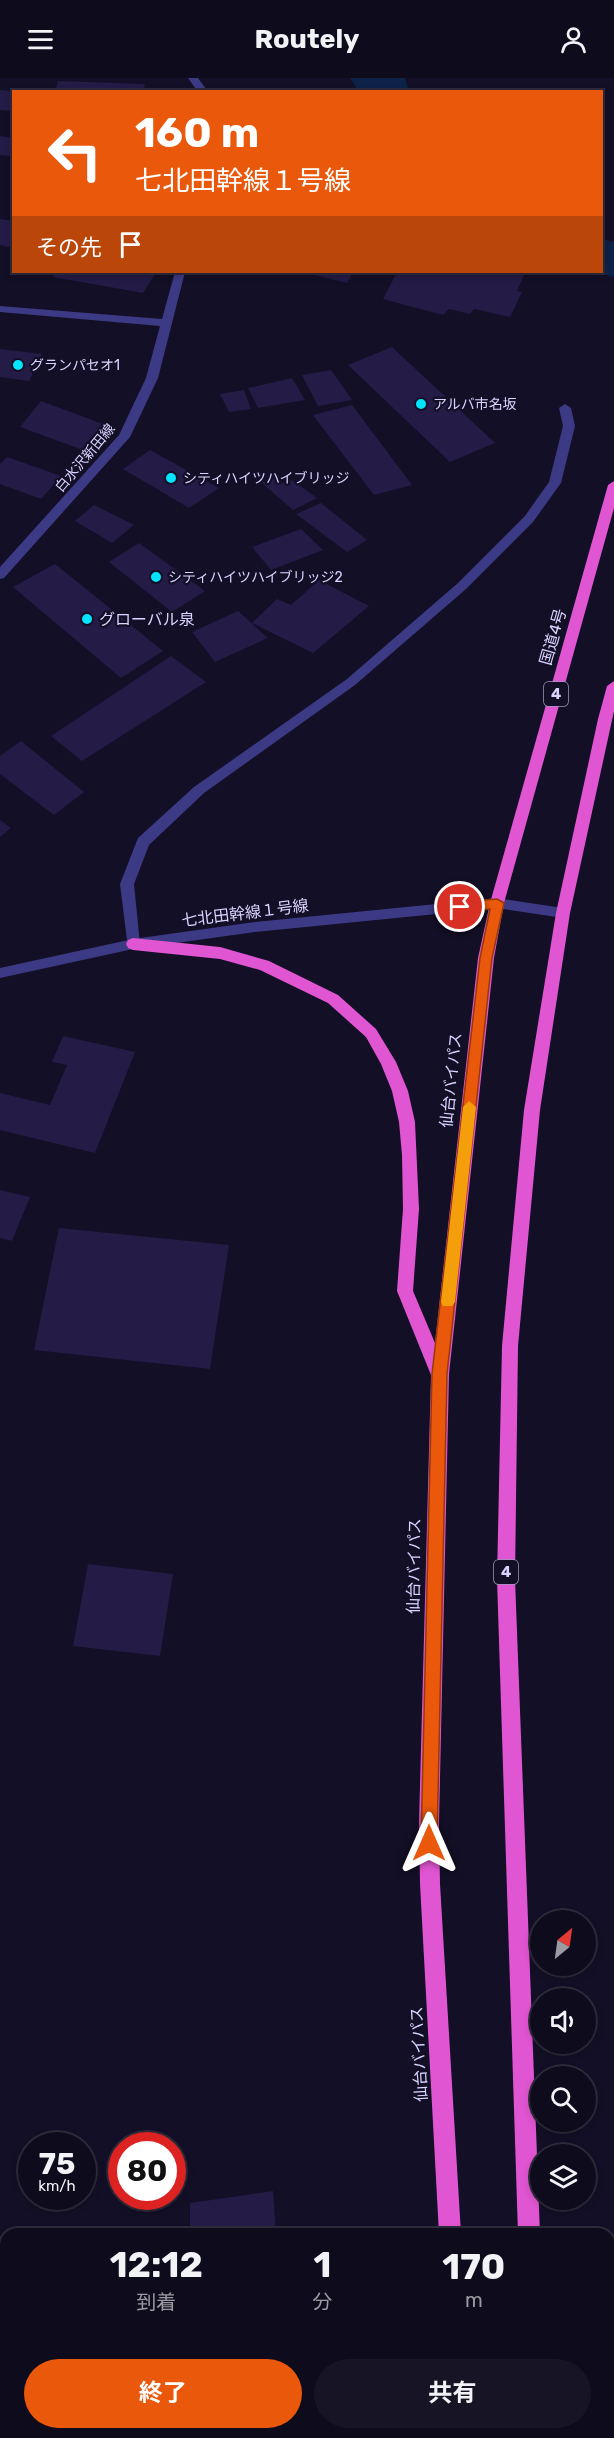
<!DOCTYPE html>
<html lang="ja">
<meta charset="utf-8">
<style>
body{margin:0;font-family:Rubik,"Noto Sans JP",sans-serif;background:#171425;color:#f1f3f6;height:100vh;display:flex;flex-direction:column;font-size:22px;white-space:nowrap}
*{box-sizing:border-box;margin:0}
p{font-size:20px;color:#9b9ba3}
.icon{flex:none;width:33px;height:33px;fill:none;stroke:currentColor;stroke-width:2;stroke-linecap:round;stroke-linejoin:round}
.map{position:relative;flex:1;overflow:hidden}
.details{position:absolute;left:0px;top:2150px;width:615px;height:212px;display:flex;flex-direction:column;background:#0e0b1c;border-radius:18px 18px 0 0;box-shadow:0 3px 9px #0003,0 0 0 2px #2e2b3b}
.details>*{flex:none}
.hud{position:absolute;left:12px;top:12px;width:591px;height:183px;border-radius:0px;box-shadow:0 3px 9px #0003,0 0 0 2px #2e2b3b;background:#ea580c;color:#fff;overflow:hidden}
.needle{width:39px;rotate:29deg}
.buttons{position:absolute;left:530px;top:1832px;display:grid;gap:12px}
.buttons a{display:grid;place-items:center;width:66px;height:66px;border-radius:50%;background:#0e0b1c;box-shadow:0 3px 9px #0003,0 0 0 2px #2e2b3b;font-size:30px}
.speed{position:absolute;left:18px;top:2054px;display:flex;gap:12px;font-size:30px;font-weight:700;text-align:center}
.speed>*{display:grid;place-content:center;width:78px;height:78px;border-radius:50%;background:#0e0b1c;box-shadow:0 3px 9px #0003,0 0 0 2px #2e2b3b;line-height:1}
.speed small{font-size:15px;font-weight:400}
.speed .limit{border:9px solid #d22;background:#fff;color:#111}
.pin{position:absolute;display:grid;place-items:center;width:51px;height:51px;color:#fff;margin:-26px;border:3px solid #fff;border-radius:50%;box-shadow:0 2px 6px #0007}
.me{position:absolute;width:66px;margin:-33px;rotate:0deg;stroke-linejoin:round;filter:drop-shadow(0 0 4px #0008)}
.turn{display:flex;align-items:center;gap:21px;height:126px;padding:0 24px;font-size:27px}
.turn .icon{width:78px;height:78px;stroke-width:2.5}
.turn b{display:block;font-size:42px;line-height:51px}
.then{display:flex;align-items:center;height:57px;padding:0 24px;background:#0003;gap:12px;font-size:22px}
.eta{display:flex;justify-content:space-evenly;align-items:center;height:102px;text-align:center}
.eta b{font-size:36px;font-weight:700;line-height:42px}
.button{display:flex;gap:12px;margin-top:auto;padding:12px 24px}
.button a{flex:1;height:69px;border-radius:36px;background:#ea580c;color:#fff;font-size:24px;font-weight:700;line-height:69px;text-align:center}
.button a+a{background:#171425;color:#f1f3f6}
header{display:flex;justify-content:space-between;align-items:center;height:78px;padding:0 24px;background:#0e0b1c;font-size:27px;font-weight:700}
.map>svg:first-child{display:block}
</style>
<header><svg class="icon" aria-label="menu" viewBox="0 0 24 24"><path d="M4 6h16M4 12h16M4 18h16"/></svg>Routely<svg class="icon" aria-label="person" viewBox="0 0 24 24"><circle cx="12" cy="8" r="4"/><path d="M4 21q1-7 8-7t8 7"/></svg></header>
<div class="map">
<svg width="614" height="2360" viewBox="0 0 614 2360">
<rect width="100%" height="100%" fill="#130f26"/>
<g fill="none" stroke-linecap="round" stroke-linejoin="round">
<g fill="#0c2248" fill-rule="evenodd">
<path d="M350 0H405L409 14H359Z"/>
<path d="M602 161 614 164V199L594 194H602Z"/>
</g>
</g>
<g fill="#241b47">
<path d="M58 3 145 6 143 14H55Z"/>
<path d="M0 12 14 13V33L0 32Z"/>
<path d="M0 58 14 60V73L11 78 0 77Z"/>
<path d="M0 141 14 143V161L9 169 0 167Z"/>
<path d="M56 194H156L143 215 53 199Z"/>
<path d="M302 194H353L347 205Z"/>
<path d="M397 194H525L517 213 522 214 510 239 474 231 470 236 449 231 443 237 383 221Z"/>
<path d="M392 269 495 365 450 384 348 287Z"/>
<path d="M0 271 42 276 29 303 0 299Z"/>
<path d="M331 292 352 322 318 328 302 297Z"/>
<path d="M292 300 305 322 258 330 248 310Z"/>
<path d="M244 312 251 331 229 334 220 316Z"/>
<path d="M41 323 111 349 91 375 20 349Z"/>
<path d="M352 327 412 407 374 417 313 337Z"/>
<path d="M150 372 219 410 189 430 123 391Z"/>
<path d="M7 379 61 398 41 421 0 406V386Z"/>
<path d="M275 399 283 405 292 402 317 420 293 432 262 405Z"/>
<path d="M321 425 367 462 347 474 296 436Z"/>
<path d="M94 427 134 447 112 465 75 443Z"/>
<path d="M301 451 323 472 271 492 252 469Z"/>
<path d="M139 465 205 513 172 534 109 484Z"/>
<path d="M55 486 163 573 121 600 13 509Z"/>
<path d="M319 502 369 528 313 575 252 545 277 521 291 527Z"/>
<path d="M238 533 268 560 215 584 192 554Z"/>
<path d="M171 578 206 604 82 683 51 658Z"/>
<path d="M21 663 84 714 54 737 0 696V678Z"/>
<path d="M0 742 11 750 0 759Z"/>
<path d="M63 958 135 974 95 1075 0 1052V1015L50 1027 67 987 52 984Z"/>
<path d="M0 1112 30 1119 12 1163 0 1160Z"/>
<path d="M59 1150 229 1167 210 1291 34 1272Z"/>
<path d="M88 1486 173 1496 160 1578 73 1568Z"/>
<path d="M273 2113 276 2156H190V2125Z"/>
<path d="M44 2355H360L361 2360H44Z"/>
</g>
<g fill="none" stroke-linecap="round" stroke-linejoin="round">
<g fill="#3d3a85" fill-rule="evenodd">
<path d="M188 0H198L208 14H198Z"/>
<path d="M175 194H185L158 300 130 359 4 500 0 501V489L119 357 146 300 160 248 0 234V228L162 241Z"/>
<path d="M565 326 571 330 575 348 561 405 533 444 466 511 355 607 204 715 149 767 134 806 140 866 138 870H128L120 806 138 760 194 709 347 601 458 505 525 438 549 404 563 348 559 330Z"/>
</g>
<path fill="#3d3a85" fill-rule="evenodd" d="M497 820 563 830 570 835 563 840 497 830 255 854 133 871 0 900V890L133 861 255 844Z"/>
<g fill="#e055d1" fill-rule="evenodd">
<path d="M614 403V430L504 825 494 880 449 1296 439 1745 440 1806 461 2156H439L420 1806 419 1745 431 1297 397 1213 403 1131 402 1077 399 1044 392 1013 381 986 366 959 328 925 260 892 220 881 133 872 128 870 126 866 128 862 133 860 220 869 269 883 338 917 376 951 396 984 408 1013 415 1044 419 1131 413 1213 435 1265 478 880 490 825 608 407Z"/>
<path d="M614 603V633L570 835 540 1032 518 1268 515 1501 540 2156H518L497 1501 502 1268 524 1032 556 835 598 641 607 608Z"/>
<rect x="451" y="2355" width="22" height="5"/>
<path d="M527 2355H549L550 2360H528Z"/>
</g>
</g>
<path fill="#ea580c" stroke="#983908" stroke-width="1.5" d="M497 821 504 825 492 880 447 1296 437 1765 435 1771 429 1773 423 1771 421 1765 432 1296 480 880 490 831 460 834 454 829 460 824Z"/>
<path fill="#f59e0b" d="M469 1023 476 1029 455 1224 452 1228H443L441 1224 463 1029Z"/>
<g fill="#00e5ff" stroke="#130f26" stroke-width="2">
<circle cx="18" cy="287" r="6"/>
<circle cx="421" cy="326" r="6"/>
<circle cx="171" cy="400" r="6"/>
<circle cx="156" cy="499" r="6"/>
<circle cx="87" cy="541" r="6"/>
</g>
<g text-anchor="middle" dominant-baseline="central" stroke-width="4.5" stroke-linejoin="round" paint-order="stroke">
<g font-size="14" fill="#d9d4ff" stroke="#130f26" text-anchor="start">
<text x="30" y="287">グランパセオ1</text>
<text x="433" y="326">アルバ市名坂</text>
<text x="183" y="400">シティハイツハイブリッジ</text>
<text x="168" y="499">シティハイツハイブリッジ2</text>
</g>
<g font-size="14" fill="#d9d4ff" stroke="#130f26">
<text transform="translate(85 380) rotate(-50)">白水沢新田線</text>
</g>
<g fill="#130f26" stroke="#9e99be" stroke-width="1.5">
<rect x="544" y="604" width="24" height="24" rx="4.5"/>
<rect x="494" y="1482" width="24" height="24" rx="4.5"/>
</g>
<g font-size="15" font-weight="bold" fill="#d9d4ff">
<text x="556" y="616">4</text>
<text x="506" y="1494">4</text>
</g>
<g font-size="16" fill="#d9d4ff" stroke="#130f26" text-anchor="start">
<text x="99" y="541">グローバル泉</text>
</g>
<g font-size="16" fill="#d9d4ff" stroke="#130f26">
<text transform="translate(553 559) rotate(-74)">国道4号</text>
<text transform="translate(245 835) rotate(-7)">七北田幹線１号線</text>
<text transform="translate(451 1002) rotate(-84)">仙台バイパス</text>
<text transform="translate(414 1488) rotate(-89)">仙台バイパス</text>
<text transform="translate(419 1976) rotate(-93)">仙台バイパス</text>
</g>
</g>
</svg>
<div class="buttons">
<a><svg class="needle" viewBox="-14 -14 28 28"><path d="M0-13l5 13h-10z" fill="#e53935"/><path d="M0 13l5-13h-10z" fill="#9b9ba3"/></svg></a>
<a><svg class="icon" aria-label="sound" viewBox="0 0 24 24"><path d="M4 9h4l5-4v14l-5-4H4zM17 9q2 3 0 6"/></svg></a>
<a><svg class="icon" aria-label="search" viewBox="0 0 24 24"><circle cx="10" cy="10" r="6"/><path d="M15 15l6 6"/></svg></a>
<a><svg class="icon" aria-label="layers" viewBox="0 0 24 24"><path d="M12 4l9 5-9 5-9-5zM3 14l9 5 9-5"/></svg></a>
</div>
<div class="speed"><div>75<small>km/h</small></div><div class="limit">80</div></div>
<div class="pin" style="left:460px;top:829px;background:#d93025"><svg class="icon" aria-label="arrive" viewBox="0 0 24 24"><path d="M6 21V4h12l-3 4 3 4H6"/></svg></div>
<svg class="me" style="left:429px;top:1765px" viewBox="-20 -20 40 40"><path d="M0-17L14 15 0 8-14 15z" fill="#ea580c" stroke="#fff" stroke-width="4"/></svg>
<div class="hud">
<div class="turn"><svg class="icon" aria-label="left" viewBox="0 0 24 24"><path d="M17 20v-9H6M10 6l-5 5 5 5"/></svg><div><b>160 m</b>七北田幹線１号線</div></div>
<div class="then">その先<svg class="icon" aria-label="arrive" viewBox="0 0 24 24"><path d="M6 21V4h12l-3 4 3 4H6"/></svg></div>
</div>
<section class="details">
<div class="eta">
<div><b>12:12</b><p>到着</p></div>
<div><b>1</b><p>分</p></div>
<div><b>170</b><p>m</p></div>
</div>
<div class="button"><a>終了</a><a>共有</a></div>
</section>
</div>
